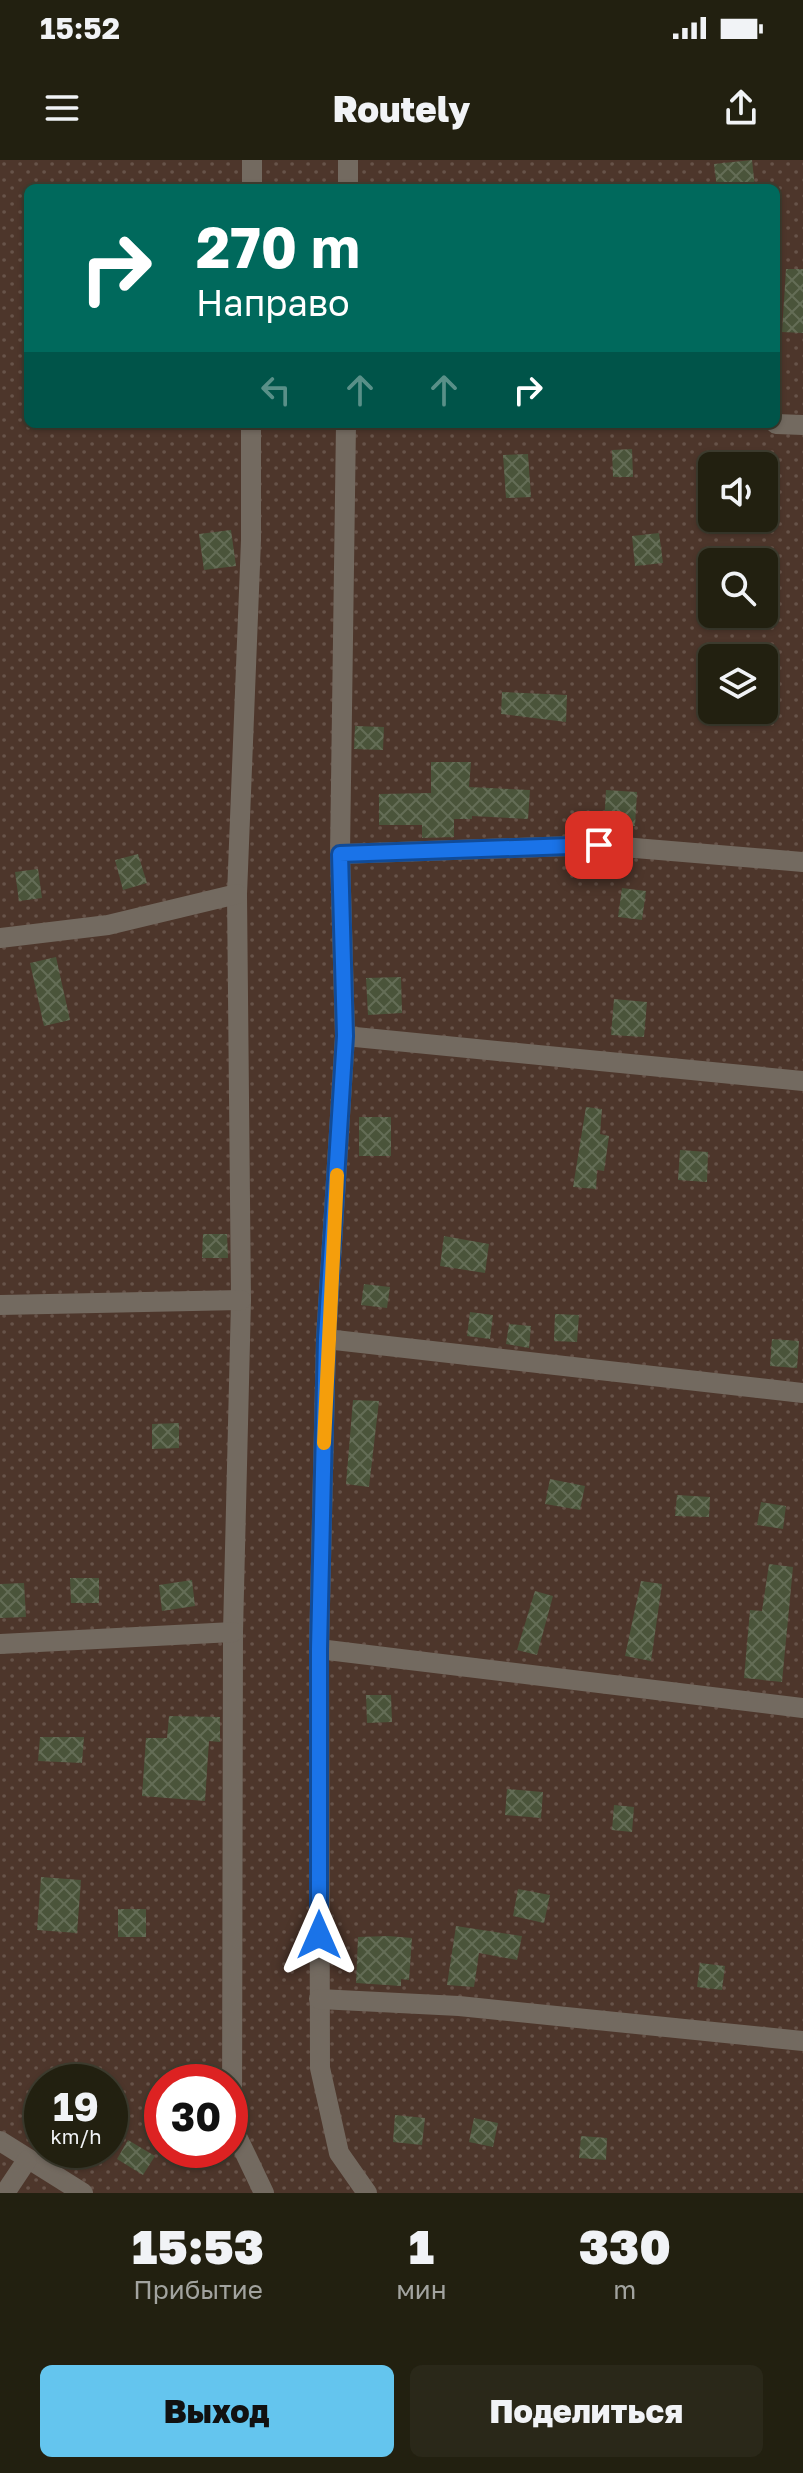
<!DOCTYPE html>
<html lang="ru">
<meta charset="utf-8">
<style>
body{margin:0;font-family:"Golos Text",sans-serif;background:#2a2819;color:#f1f3f6;height:100vh;display:flex;flex-direction:column;font-size:30px;white-space:nowrap}
*{box-sizing:border-box;margin:0}
p{font-size:26px;color:#a2a39f}
.icon{flex:none;width:44px;height:44px;fill:none;stroke:currentColor;stroke-width:2;stroke-linecap:round;stroke-linejoin:round}
.map{position:relative;height:2033px;overflow:hidden}
.details{display:flex;flex-direction:column;background:#222010;flex:1}
.details>*{flex:none}
.hud{position:absolute;left:24px;top:24px;width:756px;height:244px;border-radius:12px;box-shadow:0 2px 6px #0004,0 0 0 2px #3f3e30;background:#00695c;color:#fff;overflow:hidden}
.tools{position:absolute;left:698px;top:292px;display:grid;gap:16px}
.tools a{display:grid;place-items:center;width:80px;height:80px;border-radius:12px;background:#222010;box-shadow:0 2px 6px #0004,0 0 0 2px #3f3e30;font-size:40px}
.speed{position:absolute;left:24px;top:1904px;display:flex;gap:16px;font-size:40px;font-weight:700;text-align:center}
.speed>*{display:grid;place-content:center;width:104px;height:104px;border-radius:50%;background:#222010;box-shadow:0 2px 6px #0004,0 0 0 2px #3f3e30;line-height:1}
.speed small{font-size:20px;font-weight:400}
.speed .limit{border:12px solid #d22;background:#fff;color:#111}
.pin{position:absolute;display:grid;place-items:center;width:68px;height:68px;color:#fff;margin:-34px;border-radius:16px;box-shadow:0 4px 12px #0006}
.me{position:absolute;width:88px;margin:-44px;rotate:0deg;stroke-linejoin:round;filter:drop-shadow(0 0 6px #0008)}
.turn{display:flex;align-items:center;gap:28px;height:168px;padding:0 40px;font-size:36px}
.turn .icon{width:104px;height:104px;stroke-width:2.5}
.turn b{display:block;font-size:56px;line-height:68px}
.lanes{display:flex;align-items:center;height:76px;padding:0 40px;background:#0003;justify-content:center;gap:40px;direction:ltr}
.lanes .off{opacity:.35}
.eta{display:flex;justify-content:space-evenly;align-items:center;height:136px;text-align:center}
.eta b{font-size:48px;font-weight:800;line-height:56px}
.cta{display:flex;gap:16px;margin-top:auto;padding:16px 40px}
.cta a{flex:1;height:92px;border-radius:12px;background:#64c5ee;color:#111;font-size:32px;font-weight:800;line-height:92px;text-align:center}
.cta a+a{background:#2a2819;color:#f1f3f6}
.status{display:flex;justify-content:space-between;align-items:center;height:56px;padding:0 40px;background:#222010;direction:ltr}
.status svg{height:22px;fill:currentColor}
header{display:flex;justify-content:space-between;align-items:center;height:104px;padding:0 40px;background:#222010;font-size:36px;font-weight:800}
.map>svg:first-child{display:block}
</style>
<div class="status"><b>15:52</b><svg viewBox="0 0 49 12"><path d="M0 12V9h3v3zM5 12V6h3v6zM10 12V3h3v9zM15 12V0h3v12zM26 1h20v11H26zM47 4h2v5h-2z"/></svg></div>
<header><svg class="icon" aria-label="menu" viewBox="0 0 24 24"><path d="M4 6h16M4 12h16M4 18h16"/></svg>Routely<svg class="icon" aria-label="share" viewBox="0 0 24 24"><path d="M12 15V3M7 8l5-5 5 5M5 13v7h14v-7"/></svg></header>
<div class="map">
<svg width="803" height="2033" viewBox="0 0 803 2033">
<defs>
<pattern id="grass-dots" width="8" height="8" patternUnits="userSpaceOnUse" patternTransform="scale(2)"><rect width="8" height="8" fill="#4d362b"/><path d="M2 2h.1M6 6h.1" fill="none" stroke="#675349" stroke-width="1.8" stroke-linecap="round"/></pattern>
<pattern id="building-cross-hatch" width="8" height="8" patternUnits="userSpaceOnUse" patternTransform="scale(2)"><rect width="8" height="8" fill="#4a543a"/><path d="M0 0l8 8M0 8l8-8" fill="none" stroke="#646d56"/></pattern>
</defs>
<rect width="100%" height="100%" fill="#2e2a16"/>
<path fill="url(#grass-dots)" fill-rule="evenodd" d="M0 0H803V2033H0ZM28 28H776V264H28ZM712 306H764V358H712ZM712 402H764V454H712ZM712 498H764V550H712ZM42 1922H110V1990H42ZM162 1922H230V1990H162Z"/>
<g fill="url(#building-cross-hatch)">
<path d="M752 0 755 28H717L714 4Z"/>
<path d="M786 109H803V173L782 172Z"/>
<path d="M632 289 633 317H613L612 290Z"/>
<path d="M528 294 531 337 506 338 503 295Z"/>
<path d="M231 370 236 406 204 410 199 374Z"/>
<path d="M659 373 663 403 635 406 632 376Z"/>
<path d="M502 532 567 535 566 562 501 554Z"/>
<path d="M355 566 384 567 383 590 354 589Z"/>
<path d="M431 602H471L469 627 530 630 528 659 472 656V659H454V677L422 678V665H379V634L431 633Z"/>
<path d="M606 630 637 632 635 666 604 664Z"/>
<path d="M138 694 147 723 123 730 115 700Z"/>
<path d="M38 709 42 738 19 741 15 712Z"/>
<path d="M622 728 646 731 642 760 618 757Z"/>
<path d="M56 797 70 860 44 866 30 803Z"/>
<path d="M401 817 402 853 368 855 366 818Z"/>
<path d="M614 839 647 842 644 877 611 875Z"/>
<path d="M586 947 602 949 600 974 609 976 604 1011 597 1010 596 1029 573 1027Z"/>
<rect x="359" y="957" width="32" height="39"/>
<path d="M680 990 708 992 707 1022 678 1020Z"/>
<path d="M203 1074H227L228 1098H202Z"/>
<path d="M444 1076 489 1084 485 1113 440 1106Z"/>
<path d="M364 1124 390 1127 387 1148 361 1145Z"/>
<path d="M470 1152 493 1155 490 1179 467 1176Z"/>
<path d="M555 1154 579 1155 577 1182 554 1181Z"/>
<path d="M509 1164 531 1166 529 1188 506 1184Z"/>
<path d="M772 1179 799 1181 797 1208 770 1206Z"/>
<path d="M353 1240 379 1241 369 1327 346 1324Z"/>
<path d="M179 1263V1288L152 1289V1264Z"/>
<path d="M550 1319 585 1326 580 1350 545 1344Z"/>
<path d="M677 1335 710 1337 709 1357 675 1356Z"/>
<path d="M761 1342 786 1346 783 1369 757 1365Z"/>
<path d="M769 1404 793 1407 782 1522 744 1518 750 1450 762 1451Z"/>
<path d="M70 1418H99V1443H71Z"/>
<path d="M192 1420 195 1446 162 1451 159 1425Z"/>
<path d="M641 1421 662 1424 651 1501 625 1496Z"/>
<path d="M24 1423 26 1457 0 1458V1424Z"/>
<path d="M535 1431 553 1436 537 1495 517 1490Z"/>
<path d="M366 1535H391L392 1562 367 1563Z"/>
<path d="M169 1556 220 1557V1582L209 1581 205 1641 142 1636 146 1578H167Z"/>
<path d="M40 1577H84L82 1603 38 1601Z"/>
<path d="M507 1629 543 1632 541 1658 505 1655Z"/>
<path d="M614 1645 634 1647 632 1672 612 1670Z"/>
<path d="M41 1717 81 1720 77 1773 37 1770Z"/>
<path d="M518 1729 550 1735 544 1763 513 1756Z"/>
<rect x="118" y="1749" width="28" height="28"/>
<path d="M456 1766 522 1776 517 1800 479 1793 474 1827 447 1825Z"/>
<path d="M388 1776 412 1778 409 1820 401 1819V1826L356 1823 358 1777Z"/>
<path d="M700 1803 725 1806 722 1830 697 1827Z"/>
<path d="M395 1955 425 1958 422 1985 393 1982Z"/>
<path d="M474 1958 498 1963 493 1987 469 1982Z"/>
<path d="M581 1976 607 1978 606 2000 579 1998Z"/>
<path d="M128 1980 155 1996 143 2015 117 1999Z"/>
</g>
<g fill="none" stroke-linecap="round" stroke-linejoin="round">
<g stroke="#736a60" stroke-width="20">
<path d="M252 28V0"/>
<path d="M348 28V0"/>
<path d="M251 264V380L237 734 241 1140 233 1472 232 1966 264 2033"/>
<path d="M346 264 340 694 345 876 326 1179 319 1489 320 1908 339 1993 367 2033"/>
<path d="M776 264 803 265"/>
<path d="M340 694 599 685 803 702"/>
<path d="M0 778 108 765 237 734"/>
<path d="M345 876 803 921"/>
<path d="M0 1145 241 1140"/>
<path d="M326 1179 803 1233"/>
<path d="M0 1484 233 1472"/>
<path d="M319 1489 803 1548"/>
<path d="M319 1839 459 1846 803 1881"/>
<path d="M0 1981 83 2033"/>
<path d="M5 2033 27 2000"/>
</g>
</g>
<g fill="none" stroke-linecap="round" stroke-linejoin="round">
<defs>
<path id="route" d="M319 1775V1489L326 1179 345 876 340 694 599 685"/>
</defs>
<use href="#route" stroke="#114b97" stroke-width="20"/>
<use href="#route" stroke="#1a73e8" stroke-width="14"/>
<path stroke="#f59e0b" stroke-width="14" d="M324 1283 337 1015"/>
</g>
</svg>
<div class="tools">
<a><svg class="icon" aria-label="sound" viewBox="0 0 24 24"><path d="M4 9h4l5-4v14l-5-4H4zM17 9q2 3 0 6"/></svg></a>
<a><svg class="icon" aria-label="search" viewBox="0 0 24 24"><circle cx="10" cy="10" r="6"/><path d="M15 15l6 6"/></svg></a>
<a><svg class="icon" aria-label="layers" viewBox="0 0 24 24"><path d="M12 4l9 5-9 5-9-5zM3 14l9 5 9-5"/></svg></a>
</div>
<div class="speed"><div>19<small>km/h</small></div><div class="limit">30</div></div>
<div class="pin" style="left:599px;top:685px;background:#d93025"><svg class="icon" aria-label="arrive" viewBox="0 0 24 24"><path d="M6 21V4h12l-3 4 3 4H6"/></svg></div>
<svg class="me" style="left:319px;top:1775px" viewBox="-20 -20 40 40"><path d="M0-17L14 15 0 8-14 15z" fill="#1a73e8" stroke="#fff" stroke-width="4"/></svg>
<div class="hud">
<div class="turn"><svg class="icon" aria-label="right" viewBox="0 0 24 24"><path d="M7 20v-9h11M14 6l5 5-5 5"/></svg><div><b>270 m</b>Направо</div></div>
<div class="lanes"><svg class="icon off" aria-label="left" viewBox="0 0 24 24"><path d="M17 20v-9H6M10 6l-5 5 5 5"/></svg><svg class="icon off" aria-label="ahead" viewBox="0 0 24 24"><path d="M12 20V5M6 11l6-6 6 6"/></svg><svg class="icon off" aria-label="ahead" viewBox="0 0 24 24"><path d="M12 20V5M6 11l6-6 6 6"/></svg><svg class="icon" aria-label="right" viewBox="0 0 24 24"><path d="M7 20v-9h11M14 6l5 5-5 5"/></svg></div>
</div>
</div>
<section class="details">
<div class="eta">
<div><b>15:53</b><p>Прибытие</p></div>
<div><b>1</b><p>мин</p></div>
<div><b>330</b><p>m</p></div>
</div>
<div class="cta"><a>Выход</a><a>Поделиться</a></div>
</section>
